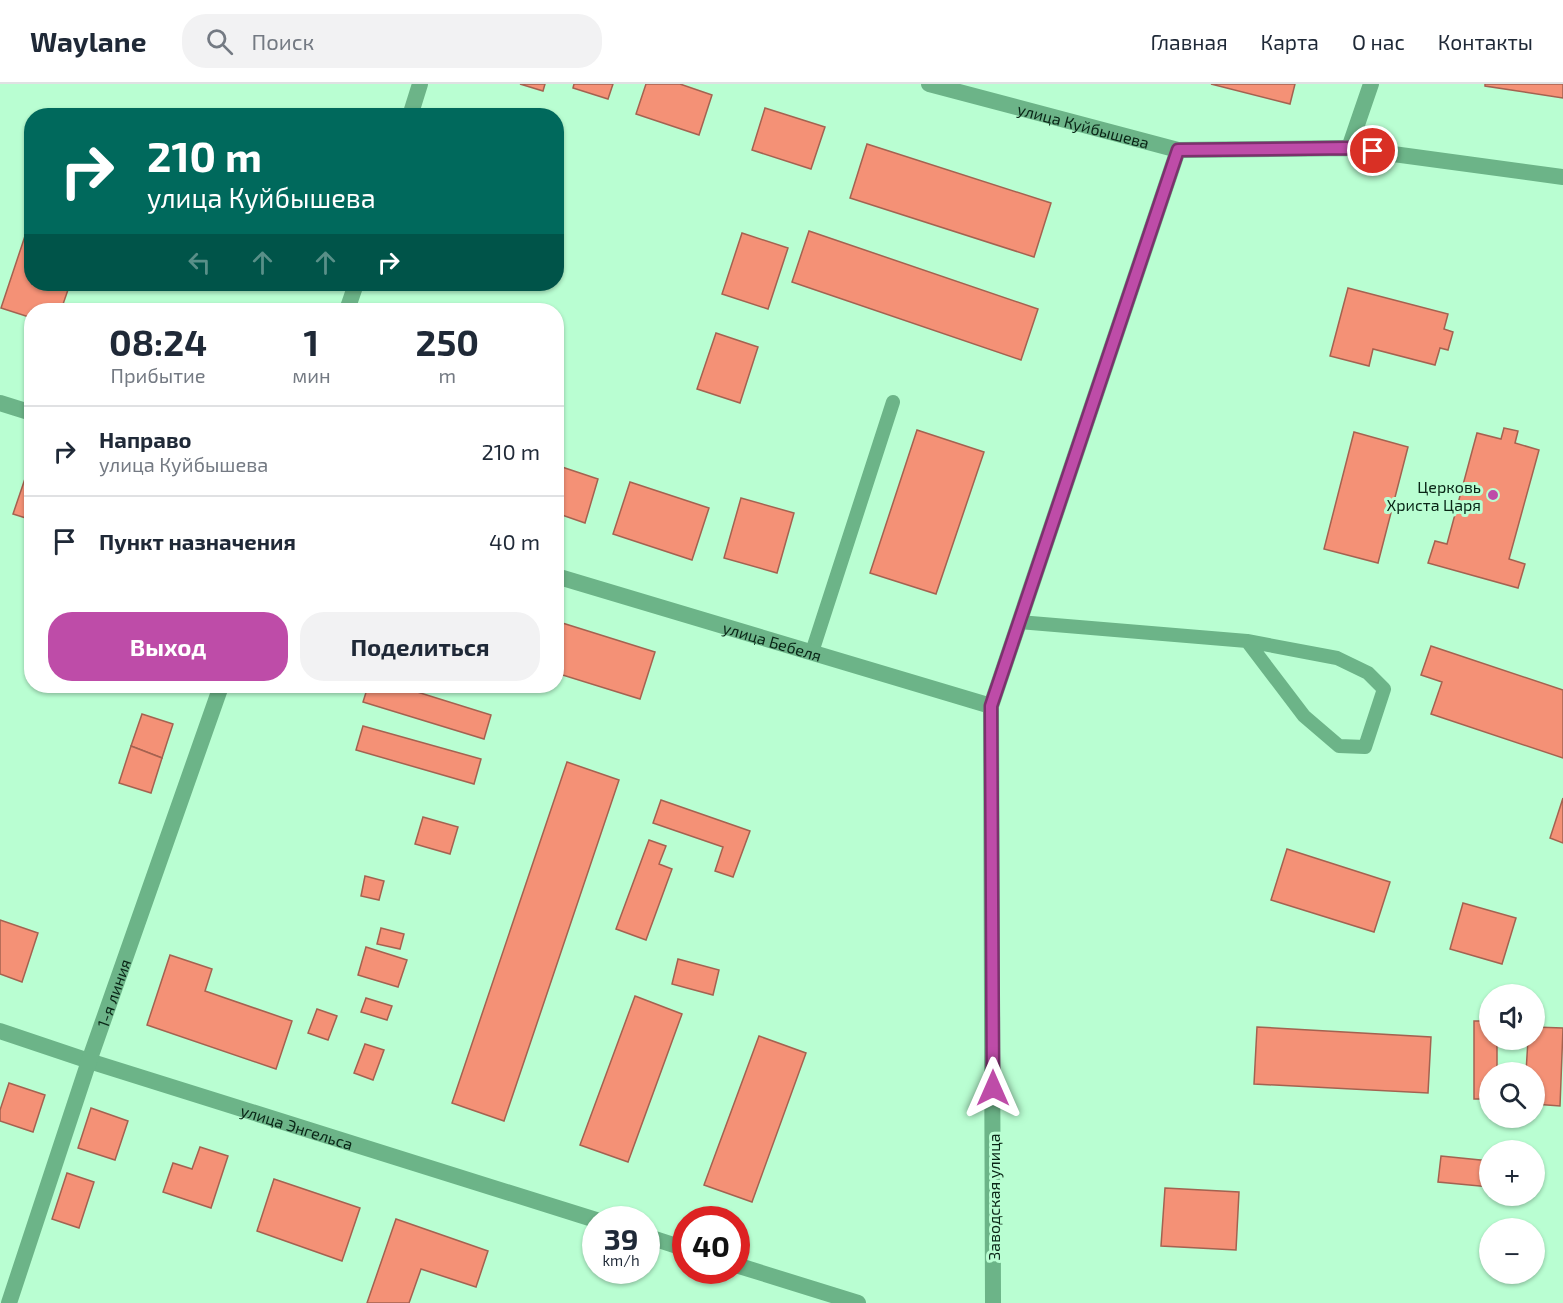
<!DOCTYPE html>
<html lang="ru">
<meta charset="utf-8">
<style>
body{margin:0;font-family:"Exo 2",sans-serif;background:#f2f2f3;color:#1f2937;height:100vh;display:flex;flex-direction:column;font-size:22px;white-space:nowrap}
*{box-sizing:border-box;margin:0}
p{font-size:20px;color:#747a83}
.icon{flex:none;width:33px;height:33px;fill:none;stroke:currentColor;stroke-width:2;stroke-linecap:round;stroke-linejoin:round}
.map{position:relative;flex:1;overflow:hidden}
.drawer{position:absolute;left:24px;top:219px;width:540px;height:390px;display:flex;flex-direction:column;background:#fff;border-radius:24px;box-shadow:0 2px 4px #0004}
.drawer>*{flex:none}
.guide{position:absolute;left:24px;top:24px;width:540px;height:183px;border-radius:24px;box-shadow:0 2px 4px #0004;background:#00695c;color:#fff;overflow:hidden}
.tools{position:absolute;left:1479px;top:900px;display:grid;gap:12px}
.tools a{display:grid;place-items:center;width:66px;height:66px;border-radius:50%;background:#fff;box-shadow:0 2px 4px #0004;font-size:30px}
.speed{position:absolute;left:582px;top:1122px;display:flex;gap:12px;font-size:30px;font-weight:700;text-align:center}
.speed>*{display:grid;place-content:center;width:78px;height:78px;border-radius:50%;background:#fff;box-shadow:0 2px 4px #0004;line-height:1}
.speed small{font-size:15px;font-weight:400}
.speed .limit{border:9px solid #d22;background:#fff;color:#111}
.pin{position:absolute;display:grid;place-items:center;width:51px;height:51px;color:#fff;margin:-26px;border:3px solid #fff;border-radius:50%;box-shadow:0 2px 6px #0007}
.me{position:absolute;width:66px;margin:-33px;rotate:0deg;stroke-linejoin:round;filter:drop-shadow(0 0 4px #0008)}
.turn{display:flex;align-items:center;gap:21px;height:126px;padding:0 24px;font-size:27px}
.turn .icon{width:78px;height:78px;stroke-width:2.5}
.turn b{display:block;font-size:42px;line-height:51px}
.lanes{display:flex;align-items:center;height:57px;padding:0 24px;background:#0003;justify-content:center;gap:30px;direction:ltr}
.lanes .off{opacity:.35}
.eta{display:flex;justify-content:space-evenly;align-items:center;height:102px;text-align:center}
.eta b{font-size:36px;font-weight:700;line-height:42px}
.action{display:flex;gap:12px;margin-top:auto;padding:12px 24px}
.action a{flex:1;height:69px;border-radius:24px;background:#be4ca8;color:#fff;font-size:24px;font-weight:700;line-height:69px;text-align:center}
.action a+a{background:#f2f2f3;color:#1f2937}
ul{padding:0;list-style:none}
li{display:flex;align-items:center;gap:18px;height:90px;padding:0 24px;border-top:2px solid #e0e1e3}
li div{flex:1}
li b{display:block;font-size:22px}
li em{font-style:normal}
header{display:flex;align-items:center;gap:36px;box-sizing:border-box;height:84px;padding:0 30px;background:#fff;border-bottom:2px solid #e0e1e3}
header strong{font-size:28px}
nav{display:flex;gap:33px;margin-inline-start:auto;font-size:21px}
.search{width:420px;height:54px;background:#f2f2f3;display:flex;align-items:center;gap:15px;box-sizing:border-box;padding:0 21px;border-radius:24px;color:#747a83;font-size:22px}
.map>svg:first-child{display:block}
</style>
<header>
<strong>Waylane</strong>
<div class="search"><svg class="icon" aria-label="search" viewBox="0 0 24 24"><circle cx="10" cy="10" r="6"/><path d="M15 15l6 6"/></svg>Поиск</div>
<nav><a>Главная</a><a>Карта</a><a>О нас</a><a>Контакты</a></nav>
</header>
<div class="map">
<svg width="1563" height="1219" viewBox="0 0 1563 1219">
<rect width="100%" height="100%" fill="#b9fed2"/>
<g fill="#f49176" stroke="#a46250" stroke-width="1.5">
<path d="M520 0H545L543 7Z"/>
<path d="M574 0H613L608 15 573 4Z"/>
<path d="M646 0H680L712 11 699 51 636 30Z"/>
<path d="M1211 0H1295L1290 20Z"/>
<path d="M1485 0H1563V14L1485 2Z"/>
<path d="M765 24 825 43 811 85 752 66Z"/>
<path d="M867 60 1051 119 1034 173 850 114Z"/>
<path d="M809 147 1038 225 1021 276 792 198Z"/>
<path d="M26 149 32 151V200H70L61 226H32V234L1 224Z"/>
<path d="M742 149 788 164 768 225 722 210Z"/>
<path d="M1348 204 1448 230 1444 245 1453 248 1448 266 1440 264 1435 281 1373 265 1369 282 1330 272Z"/>
<path d="M716 249 758 263 740 319 697 305Z"/>
<path d="M1504 344 1518 347 1515 359 1539 366 1509 475 1525 480 1518 504 1428 479 1435 457 1447 460 1477 349 1501 355Z"/>
<path d="M917 346 984 368 936 510 870 489Z"/>
<path d="M1354 348 1408 363 1378 479 1324 465Z"/>
<path d="M556 381 598 395 585 439 556 429Z"/>
<path d="M29 383 32 384V436L13 430Z"/>
<path d="M630 398 709 424 692 476 613 450Z"/>
<path d="M741 414 794 429 777 489 724 474Z"/>
<path d="M556 537 655 568 640 615 556 589Z"/>
<path d="M1431 562 1563 606V674L1431 630 1442 598 1421 591Z"/>
<path d="M368 602H398L491 631 484 655 363 618Z"/>
<path d="M142 630 173 640 162 674 131 662Z"/>
<path d="M363 642 481 675 474 700 356 666Z"/>
<path d="M131 662 162 674 151 709 119 699Z"/>
<path d="M567 678 619 696 504 1037 452 1019Z"/>
<path d="M1563 714V759L1550 754Z"/>
<path d="M661 716 750 747 733 793 715 787 723 763 653 739Z"/>
<path d="M423 733 458 743 450 770 415 760Z"/>
<path d="M649 756 666 762 659 780 672 785 646 856 616 845Z"/>
<path d="M1287 765 1390 798 1374 848 1271 816Z"/>
<path d="M365 792 384 797 379 816 361 812Z"/>
<path d="M1463 819 1516 834 1502 880 1450 865Z"/>
<path d="M0 836 38 849 22 898 0 890Z"/>
<path d="M381 844 404 850 400 865 377 860Z"/>
<path d="M366 863 407 876 398 903 358 891Z"/>
<path d="M170 871 212 885 205 907 292 937 276 985 147 941Z"/>
<path d="M678 875 719 886 713 911 672 900Z"/>
<path d="M635 912 682 930 628 1078 580 1061Z"/>
<path d="M366 914 392 922 387 936 361 928Z"/>
<path d="M317 925 337 932 328 956 308 949Z"/>
<path d="M1474 937H1490V956H1497V988H1490V1015H1474Z"/>
<path d="M1257 943 1431 953 1428 1009 1254 1000Z"/>
<path d="M1534 943 1563 944 1560 1022 1534 1020V988H1526L1528 956H1534Z"/>
<path d="M759 952 806 969 752 1118 704 1101Z"/>
<path d="M365 960 384 966 373 996 354 989Z"/>
<path d="M9 999 45 1011 33 1048 0 1037V1026Z"/>
<path d="M91 1024 128 1037 115 1076 78 1064Z"/>
<path d="M200 1063 228 1072 211 1124 163 1108 173 1079 192 1085Z"/>
<path d="M1441 1072 1490 1077V1103L1438 1098Z"/>
<path d="M67 1089 94 1098 79 1144 52 1135Z"/>
<path d="M274 1095 360 1124 342 1177 257 1147Z"/>
<path d="M1165 1104 1239 1108 1236 1166 1161 1162Z"/>
<path d="M396 1135 488 1167 476 1203 421 1185 409 1219H367Z"/>
</g>
<g fill="none" stroke-linecap="round" stroke-linejoin="round">
<g stroke="#6cb488" stroke-width="14">
<path d="M1019 538 1247 557 1337 574 1368 589 1384 605 1365 663 1339 662 1304 632 1247 557"/>
<path d="M812 568 893 318"/>
</g>
<g stroke="#6cb488" stroke-width="16">
<path d="M410 32 420 0"/>
<path d="M1349 64 1371 0"/>
<path d="M347 226 356 200"/>
<path d="M0 319 32 329"/>
<path id="s1" d="M556 492 991 622"/>
<path id="s2" d="M0 947 89 977 596 1136"/>
<path d="M646 1152 686 1165"/>
<path d="M736 1181 858 1219"/>
<path id="s3" d="M9 1219 89 977 221 602"/>
</g>
<g stroke="#6cb488" stroke-width="16">
<path id="s4" d="M929 0 1178 66 1349 64 1563 93"/>
<path d="M993 1219 991 622 1178 66"/>
</g>
</g>
<g fill="none" stroke-linecap="round" stroke-linejoin="round">
<defs>
<path id="route" d="M993 1004 991 622 1178 66 1349 64 1373 67"/>
</defs>
<use href="#route" stroke="#7c316d" stroke-width="15"/>
<use href="#route" stroke="#be4ca8" stroke-width="10"/>
</g>
<circle fill="#be4ca8" stroke="#b9fed2" stroke-width="2" cx="1493" cy="411" r="6"/>
<g text-anchor="middle" dominant-baseline="central" stroke-width="6" stroke-linejoin="round" paint-order="stroke">
<g font-size="16" fill="#092516" stroke="#b9fed2">
<text stroke="none"><textPath href="#s4" startOffset="160">улица Куйбышева</textPath></text>
<text stroke="none"><textPath href="#s1" startOffset="226">улица Бебеля</textPath></text>
<text stroke="none"><textPath href="#s3" startOffset="327">1-я линия</textPath></text>
<text stroke="none"><textPath href="#s2" startOffset="312">улица Энгельса</textPath></text>
<text transform="translate(993 1113) rotate(-90)">Заводская улица</text>
</g>
<g font-size="16" fill="#092516" stroke="#b9fed2" text-anchor="end">
<text x="1481" y="402">Церковь<tspan x="1481" dy="18">Христа Царя</tspan></text>
</g>
</g>
</svg>
<div class="tools">
<a><svg class="icon" aria-label="sound" viewBox="0 0 24 24"><path d="M4 9h4l5-4v14l-5-4H4zM17 9q2 3 0 6"/></svg></a>
<a><svg class="icon" aria-label="search" viewBox="0 0 24 24"><circle cx="10" cy="10" r="6"/><path d="M15 15l6 6"/></svg></a>
<a>+</a>
<a>−</a>
</div>
<div class="speed"><div>39<small>km/h</small></div><div class="limit">40</div></div>
<div class="pin" style="left:1373px;top:67px;background:#d93025"><svg class="icon" aria-label="arrive" viewBox="0 0 24 24"><path d="M6 21V4h12l-3 4 3 4H6"/></svg></div>
<svg class="me" style="left:993px;top:1004px" viewBox="-20 -20 40 40"><path d="M0-17L14 15 0 8-14 15z" fill="#be4ca8" stroke="#fff" stroke-width="4"/></svg>
<div class="guide">
<div class="turn"><svg class="icon" aria-label="right" viewBox="0 0 24 24"><path d="M7 20v-9h11M14 6l5 5-5 5"/></svg><div><b>210 m</b>улица Куйбышева</div></div>
<div class="lanes"><svg class="icon off" aria-label="left" viewBox="0 0 24 24"><path d="M17 20v-9H6M10 6l-5 5 5 5"/></svg><svg class="icon off" aria-label="ahead" viewBox="0 0 24 24"><path d="M12 20V5M6 11l6-6 6 6"/></svg><svg class="icon off" aria-label="ahead" viewBox="0 0 24 24"><path d="M12 20V5M6 11l6-6 6 6"/></svg><svg class="icon" aria-label="right" viewBox="0 0 24 24"><path d="M7 20v-9h11M14 6l5 5-5 5"/></svg></div>
</div>
<section class="drawer">
<div class="eta">
<div><b>08:24</b><p>Прибытие</p></div>
<div><b>1</b><p>мин</p></div>
<div><b>250</b><p>m</p></div>
</div>
<ul>
<li><svg class="icon" aria-label="right" viewBox="0 0 24 24"><path d="M7 20v-9h11M14 6l5 5-5 5"/></svg><div><b>Направо</b><p>улица Куйбышева</p></div><em>210 m</em></li>
<li><svg class="icon" aria-label="arrive" viewBox="0 0 24 24"><path d="M6 21V4h12l-3 4 3 4H6"/></svg><div><b>Пункт назначения</b></div><em>40 m</em></li>
</ul>
<div class="action"><a>Выход</a><a>Поделиться</a></div>
</section>
</div>
